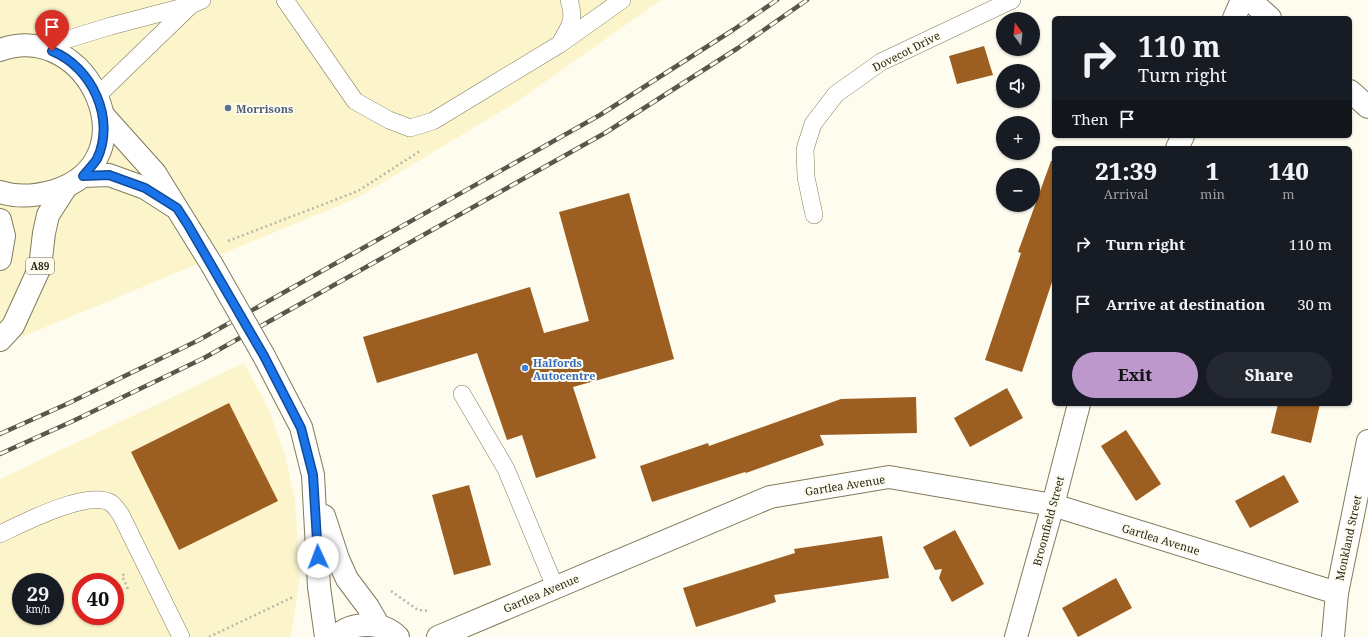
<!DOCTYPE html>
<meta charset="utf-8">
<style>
body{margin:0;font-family:"Noto Serif",serif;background:#242831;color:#f1f3f6;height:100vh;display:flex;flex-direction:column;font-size:15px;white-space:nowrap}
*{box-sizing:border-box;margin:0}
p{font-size:13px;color:#9ea1a6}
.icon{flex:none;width:22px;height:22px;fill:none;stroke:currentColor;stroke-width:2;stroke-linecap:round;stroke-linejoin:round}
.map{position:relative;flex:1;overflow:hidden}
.details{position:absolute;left:1052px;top:146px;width:300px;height:260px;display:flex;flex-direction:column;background:#171b24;border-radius:6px;box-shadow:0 1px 3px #0004}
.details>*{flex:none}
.top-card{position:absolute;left:1052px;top:16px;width:300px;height:122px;border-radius:6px;box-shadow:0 1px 3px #0004;background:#171b24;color:#f1f3f6;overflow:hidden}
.needle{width:26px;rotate:345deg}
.tools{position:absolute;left:996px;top:12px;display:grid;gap:8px}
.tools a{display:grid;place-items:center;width:44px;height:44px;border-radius:50%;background:#171b24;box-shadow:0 1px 3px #0004;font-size:20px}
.speed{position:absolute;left:12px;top:573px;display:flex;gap:8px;font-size:20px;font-weight:700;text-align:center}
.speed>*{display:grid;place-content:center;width:52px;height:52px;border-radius:50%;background:#171b24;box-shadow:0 1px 3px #0004;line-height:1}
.speed small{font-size:10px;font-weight:400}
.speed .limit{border:6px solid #d22;background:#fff;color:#111}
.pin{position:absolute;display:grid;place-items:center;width:34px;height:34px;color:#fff;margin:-41px -17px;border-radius:50% 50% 50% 0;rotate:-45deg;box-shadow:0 0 4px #0007}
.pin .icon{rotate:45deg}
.me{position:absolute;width:44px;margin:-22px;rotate:358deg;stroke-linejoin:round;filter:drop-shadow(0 0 3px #0008)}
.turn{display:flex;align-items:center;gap:14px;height:84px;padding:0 20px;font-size:18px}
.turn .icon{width:52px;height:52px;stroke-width:2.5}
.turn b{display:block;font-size:28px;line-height:34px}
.then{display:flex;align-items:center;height:38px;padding:0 20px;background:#0003;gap:8px;font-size:15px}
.eta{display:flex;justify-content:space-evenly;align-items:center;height:68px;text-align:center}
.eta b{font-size:24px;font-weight:800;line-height:28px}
.action{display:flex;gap:8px;margin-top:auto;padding:8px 20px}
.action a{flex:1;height:46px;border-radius:24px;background:#bc98cc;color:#111;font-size:16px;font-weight:800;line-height:46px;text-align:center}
.action a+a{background:#242831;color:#f1f3f6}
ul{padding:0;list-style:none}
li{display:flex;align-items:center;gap:12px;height:60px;padding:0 20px}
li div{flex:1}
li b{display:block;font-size:15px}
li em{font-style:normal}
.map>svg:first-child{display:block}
</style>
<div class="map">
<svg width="1368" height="637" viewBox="0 0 1368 637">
<rect width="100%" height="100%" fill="#fefcee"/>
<g fill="#fcf5cb" fill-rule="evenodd">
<path d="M0 0H661L515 103 357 198 0 346Z"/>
<path d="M244 363 269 410 286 459 295 500 300 576 291 637H0V479ZM21 582H55V616H21ZM81 582H115V616H81Z"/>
</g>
<g fill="#9c5f21">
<path d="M984 46 993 75 957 84 949 56Z"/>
<path d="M1051 161H1054V276L1022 372 985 360 1021 253 1018 252Z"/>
<path d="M629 193 674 359 573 387 596 458 536 478 522 435 507 440 477 353 377 383 363 337 530 287 544 333 589 321 559 212Z"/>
<path d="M1007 388 1023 418 970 447 954 418Z"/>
<path d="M916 397 917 433 820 435 824 445 746 473 745 472 652 502 640 466 708 443 709 446 841 399Z"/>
<path d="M229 403 278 501 179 550 131 452Z"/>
<path d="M1278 404H1320L1311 443 1271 433Z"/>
<path d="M1126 430 1161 484 1136 501 1101 446Z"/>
<path d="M1284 475 1299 502 1250 528 1235 501Z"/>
<path d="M469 485 491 565 454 575 432 495Z"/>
<path d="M955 530 984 584 952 602 939 578 942 569 935 570 923 547Z"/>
<path d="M882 536 889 578 774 595 776 602 696 627 683 588 795 553 794 549Z"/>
<path d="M1116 578 1132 608 1078 637 1062 608Z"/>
</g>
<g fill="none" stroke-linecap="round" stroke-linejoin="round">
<defs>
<g id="service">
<path d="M285 0 355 101 389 120 410 128 433 121 484 90 560 44 622 0"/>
<path d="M562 40C571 25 575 18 569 0"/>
<path d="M42 47 111 26 191 5 202 0"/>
<path d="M97 96 189 7"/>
<path d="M814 215 806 177 805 149 813 124 836 94 881 62 1012 0"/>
<path d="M462 394 506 469 555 587"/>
<path d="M0 534C23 523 88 489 111 503 115 506 118 511 121 515L181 637"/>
</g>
<g id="minor">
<path d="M1250 0 1270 18"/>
<path d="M1234 18 1242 0"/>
<path d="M1350 91 1368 107"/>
<path d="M1177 148 1183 136"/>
<path d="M438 637 770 497 889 477 1053 505 1337 593"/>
<path d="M1016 637 1053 505 1079 404"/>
<path d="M1333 637 1337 593 1368 441"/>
</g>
<g id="tertiary">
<path d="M103 115 155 173 212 265"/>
<path d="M83 176 109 175 145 188 173 206"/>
<path d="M264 356 301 427 313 475 319 587 326 637"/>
<path d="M324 516 338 559 347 579 368 607 379 626"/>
<path d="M336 637C351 621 383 621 398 637"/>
</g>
<g id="primary">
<path d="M0 50C88 18 153 160 54 191 36 196 18 198 0 192"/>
<path d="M0 220 4 236 0 259"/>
<path d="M0 340 13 326 40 267 44 233 48 215 66 187"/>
</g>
</defs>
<use href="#service" stroke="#817b5c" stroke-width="18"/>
<use href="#minor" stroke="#817b5c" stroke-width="24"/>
<use href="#tertiary" stroke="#817b5c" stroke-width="24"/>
<use href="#primary" stroke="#817b5c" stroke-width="24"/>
<g stroke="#b9b7aa" stroke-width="2.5" stroke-dasharray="2 3" stroke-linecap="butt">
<path d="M228 241 358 191 420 151"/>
<path d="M124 574 122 576 128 589"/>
<path d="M391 591 418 610 430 611"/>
<path d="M209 637 293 597"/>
</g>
<use href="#service" stroke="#fff" stroke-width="17"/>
<use href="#minor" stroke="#fff" stroke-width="22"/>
<use href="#tertiary" stroke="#fff" stroke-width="22"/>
<use href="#primary" stroke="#fff" stroke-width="22"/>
<defs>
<g id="rail">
<path d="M0 434 69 403 199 340 600 115 733 30 777 0"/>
<path d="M0 454 73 421 204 358 605 133 738 48 807 0"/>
</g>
</defs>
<use href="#rail" stroke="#59574a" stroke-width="4.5"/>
<use href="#rail" stroke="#fefcee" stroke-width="3" stroke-dasharray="9" stroke-linecap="butt"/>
<defs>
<path id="tertiary-bridge" d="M212 265 264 356"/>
</defs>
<use href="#tertiary-bridge" stroke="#817b5c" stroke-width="24" stroke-linecap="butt"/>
<use href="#tertiary-bridge" stroke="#fff" stroke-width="22"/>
</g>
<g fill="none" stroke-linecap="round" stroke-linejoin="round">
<defs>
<path id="route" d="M52 51C92 67 116 119 97 159 93 165 87 171 83 176L109 175 145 188 177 208 188 225 264 356 301 428 313 475 318 557"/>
</defs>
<use href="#route" stroke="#114b97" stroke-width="10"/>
<use href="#route" stroke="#1a73e8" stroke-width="7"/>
</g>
<circle fill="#5c6f8a" stroke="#fefcee" stroke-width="1.5" cx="228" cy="108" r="4"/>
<circle fill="#3f7fe0" stroke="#fefcee" stroke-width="1.5" cx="525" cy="368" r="4"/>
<g text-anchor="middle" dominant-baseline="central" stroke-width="4" stroke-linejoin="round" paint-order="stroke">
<rect fill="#fefcee" stroke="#686658" stroke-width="1" x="26" y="258" width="28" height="16" rx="3"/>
<g font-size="10" font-weight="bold" fill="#272518">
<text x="40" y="266">A89</text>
</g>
<g font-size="11" fill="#272518" stroke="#fefcee">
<text transform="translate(906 51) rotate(-27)">Dovecot Drive</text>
<text transform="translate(845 485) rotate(-9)">Gartlea Avenue</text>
<text transform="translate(1048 521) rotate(-75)">Broomfield Street</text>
<text transform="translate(1348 538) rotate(-78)">Monkland Street</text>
<text transform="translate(1161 539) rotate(17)">Gartlea Avenue</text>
<text transform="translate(541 593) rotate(-23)">Gartlea Avenue</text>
</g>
<g font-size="11" font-weight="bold" fill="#4e5e75" stroke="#fefcee" text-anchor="start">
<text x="236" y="108">Morrisons</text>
</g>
<g font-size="11" font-weight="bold" fill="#366cbe" stroke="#fefcee" text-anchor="start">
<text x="533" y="362">Halfords<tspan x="533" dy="13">Autocentre</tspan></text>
</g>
</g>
</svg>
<div class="tools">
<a><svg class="needle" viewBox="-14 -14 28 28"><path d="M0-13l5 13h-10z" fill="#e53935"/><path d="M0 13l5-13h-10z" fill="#9ea1a6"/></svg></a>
<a><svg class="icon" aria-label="sound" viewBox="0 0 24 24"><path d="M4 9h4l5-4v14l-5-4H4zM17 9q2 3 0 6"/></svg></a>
<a>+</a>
<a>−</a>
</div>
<div class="speed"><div>29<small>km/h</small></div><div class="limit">40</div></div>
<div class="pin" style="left:52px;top:51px;background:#d93025"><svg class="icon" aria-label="arrive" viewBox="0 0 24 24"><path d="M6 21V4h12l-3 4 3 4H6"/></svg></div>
<svg class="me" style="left:318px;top:557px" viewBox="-20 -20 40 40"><circle r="19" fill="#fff"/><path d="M0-13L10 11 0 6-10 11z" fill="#1a73e8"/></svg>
<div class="top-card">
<div class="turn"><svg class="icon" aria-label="right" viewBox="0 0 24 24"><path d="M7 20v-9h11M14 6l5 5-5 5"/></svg><div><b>110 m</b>Turn right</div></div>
<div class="then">Then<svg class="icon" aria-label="arrive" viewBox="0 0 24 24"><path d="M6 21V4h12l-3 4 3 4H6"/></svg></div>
</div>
<section class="details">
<div class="eta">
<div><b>21:39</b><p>Arrival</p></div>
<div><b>1</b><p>min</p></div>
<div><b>140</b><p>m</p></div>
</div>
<ul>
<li><svg class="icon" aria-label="right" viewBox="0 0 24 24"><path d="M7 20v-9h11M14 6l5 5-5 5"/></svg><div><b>Turn right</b></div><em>110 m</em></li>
<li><svg class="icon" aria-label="arrive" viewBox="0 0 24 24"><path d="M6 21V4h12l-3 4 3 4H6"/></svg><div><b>Arrive at destination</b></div><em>30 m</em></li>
</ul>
<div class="action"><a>Exit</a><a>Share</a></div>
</section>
</div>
